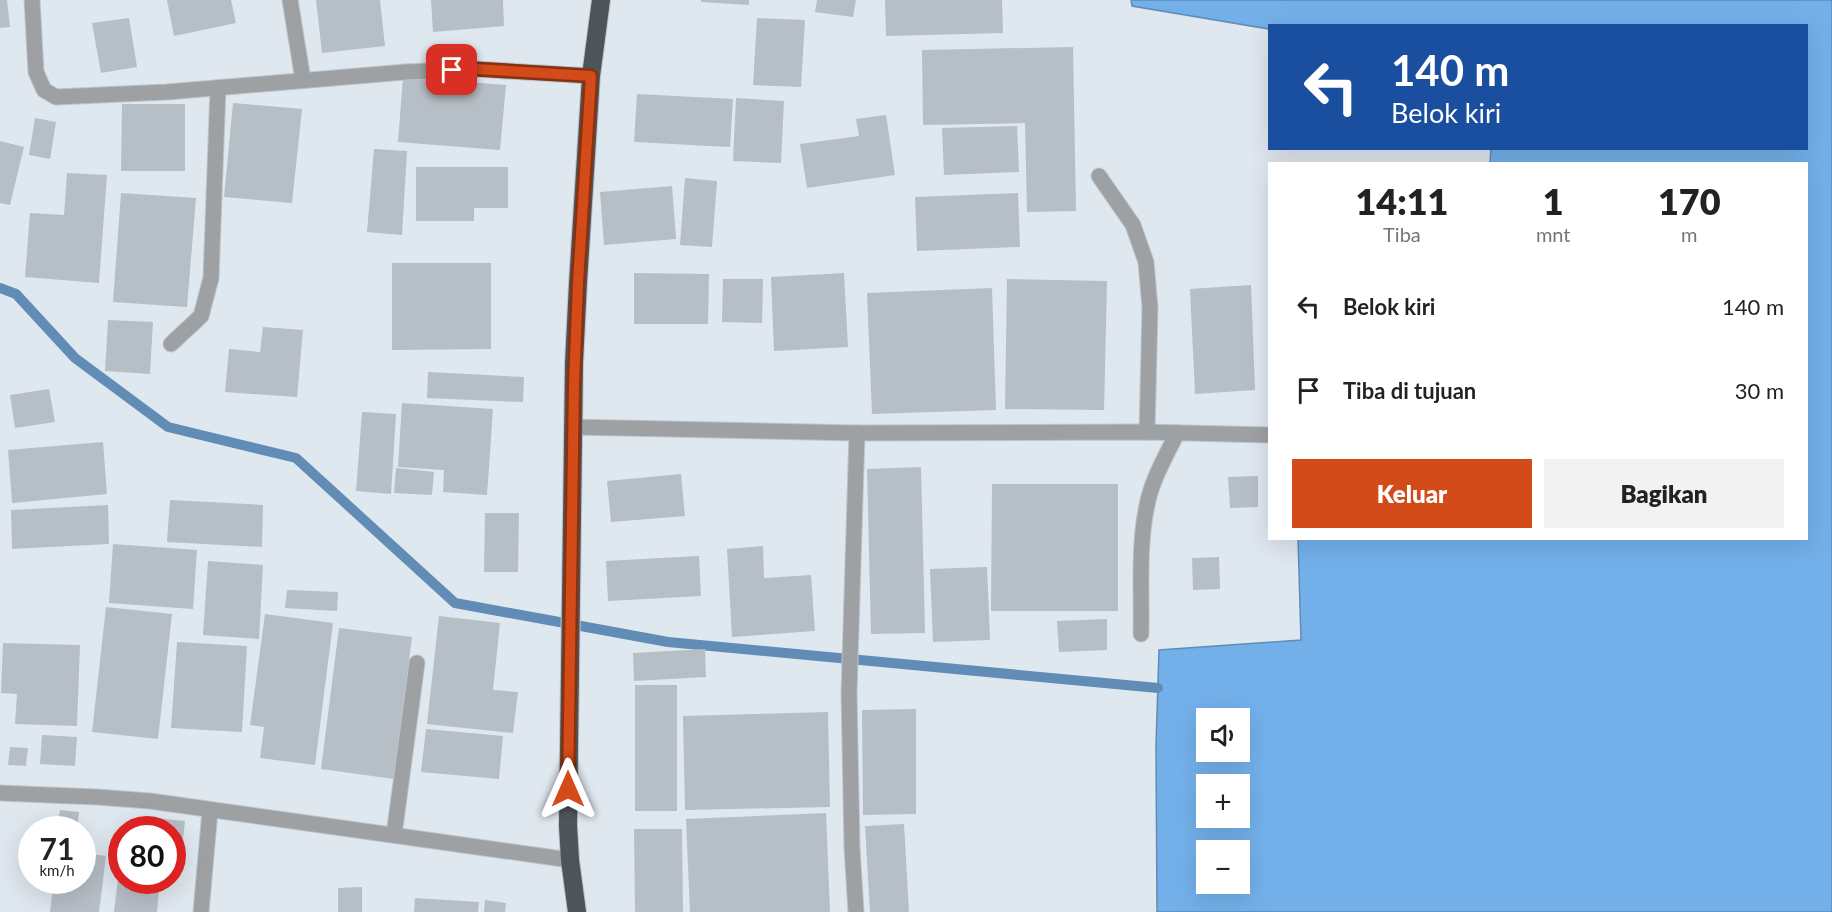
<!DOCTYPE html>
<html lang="id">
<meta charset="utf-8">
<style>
body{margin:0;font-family:Lato,sans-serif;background:#f2f2f2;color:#222;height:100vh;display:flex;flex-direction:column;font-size:22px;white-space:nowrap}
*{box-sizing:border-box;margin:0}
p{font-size:20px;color:#767676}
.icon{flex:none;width:33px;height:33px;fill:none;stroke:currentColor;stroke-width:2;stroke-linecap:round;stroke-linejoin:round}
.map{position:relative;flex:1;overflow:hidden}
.drawer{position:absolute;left:1268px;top:162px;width:540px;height:378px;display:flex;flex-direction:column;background:#fff;border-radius:0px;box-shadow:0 6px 24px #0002}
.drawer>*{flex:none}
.hud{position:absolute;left:1268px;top:24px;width:540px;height:126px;border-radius:0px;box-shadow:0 6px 24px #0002;background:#1a4fa0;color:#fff;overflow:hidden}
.controls{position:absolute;left:1196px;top:708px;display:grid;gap:12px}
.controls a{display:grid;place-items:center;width:54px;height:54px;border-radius:0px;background:#fff;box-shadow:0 6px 24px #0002;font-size:30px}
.speed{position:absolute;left:18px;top:816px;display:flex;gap:12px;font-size:30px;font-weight:700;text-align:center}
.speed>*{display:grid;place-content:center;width:78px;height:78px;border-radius:50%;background:#fff;box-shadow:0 6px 24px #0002;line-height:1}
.speed small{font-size:15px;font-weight:400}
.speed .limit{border:9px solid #d22;background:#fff;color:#111}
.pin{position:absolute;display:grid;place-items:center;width:51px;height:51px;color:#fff;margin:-26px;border-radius:12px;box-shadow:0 3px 9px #0006}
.me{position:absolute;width:66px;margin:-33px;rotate:0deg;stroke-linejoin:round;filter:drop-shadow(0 0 4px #0008)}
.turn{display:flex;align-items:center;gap:21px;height:126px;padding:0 24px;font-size:27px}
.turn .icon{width:78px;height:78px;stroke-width:2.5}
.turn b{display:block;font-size:42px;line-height:51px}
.eta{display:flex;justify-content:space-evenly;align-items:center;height:102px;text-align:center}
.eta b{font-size:36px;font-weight:800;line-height:42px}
.primary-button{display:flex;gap:12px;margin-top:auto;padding:12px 24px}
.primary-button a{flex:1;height:69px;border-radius:0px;background:#d24b18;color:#fff;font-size:24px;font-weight:800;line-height:69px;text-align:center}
.primary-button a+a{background:#f2f2f2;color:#222}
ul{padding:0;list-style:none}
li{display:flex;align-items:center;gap:18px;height:84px;padding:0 24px}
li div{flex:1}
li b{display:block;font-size:22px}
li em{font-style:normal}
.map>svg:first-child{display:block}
</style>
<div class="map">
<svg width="1832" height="912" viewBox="0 0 1832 912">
<rect width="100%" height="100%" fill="#dfe7ef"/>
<path fill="#73b0ea" stroke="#608cb5" stroke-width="1.5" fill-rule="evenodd" d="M1131 0H1832V912H1157L1156 746 1159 650 1301 640 1298 539 1806 538V164L1490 163 1491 148H1806V26H1269V29L1132 6ZM1206 718H1239V752H1206ZM1206 784H1239V818H1206ZM1206 850H1239V884H1206Z"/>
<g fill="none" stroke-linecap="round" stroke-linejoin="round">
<path stroke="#608cb5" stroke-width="10" d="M0 288 16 294 75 358 168 427 296 458 455 603 668 642 1158 688"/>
</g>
<g fill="#b6bec6">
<path d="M0 0H7L10 27 0 28Z"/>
<path d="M167 0H231L236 23 174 36Z"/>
<path d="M316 0H380L385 46 322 53Z"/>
<path d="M431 0H503L504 26 433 32Z"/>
<path d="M701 0H749V5L701 2Z"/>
<path d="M817 0H856L853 17 815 12Z"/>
<path d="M885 0H1002L1003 33 886 36Z"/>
<path d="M129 18 137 67 101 73 92 23Z"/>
<path d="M757 18 805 20 801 87 753 85Z"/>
<path d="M1073 47 1076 211 1027 212 1025 123 923 125 922 50Z"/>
<path d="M403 77 506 85 500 150 398 142Z"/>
<path d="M637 94 733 99 730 147 634 142Z"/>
<path d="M736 98 784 101 781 163 733 161Z"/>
<path d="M233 103 302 109 292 203 224 197Z"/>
<path d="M122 104H185V171H121Z"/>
<path d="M886 115 895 175 807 188 800 144 859 136 856 119Z"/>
<path d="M35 118 56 122 50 159 29 155Z"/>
<path d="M1017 126 1019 172 944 175 942 128Z"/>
<path d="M0 141 24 147 10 205 0 203Z"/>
<path d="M374 149 407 151 402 235 367 232Z"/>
<path d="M416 167H508V208H474V221H416Z"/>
<path d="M67 173 107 175 99 283 25 277 30 213 64 215Z"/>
<path d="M685 178 717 181 712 247 680 245Z"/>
<path d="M672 186 676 239 604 245 600 192Z"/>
<path d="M121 193 196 198 187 307 113 302Z"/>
<path d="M1018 193 1020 247 917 251 915 197Z"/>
<path d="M392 263H491V349L392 350Z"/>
<path d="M634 273 709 274 708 324H634Z"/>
<path d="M844 273 848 347 774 351 771 277Z"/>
<path d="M723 279H763L762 323 722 322Z"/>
<path d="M1007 279 1107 281 1104 410 1005 409Z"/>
<path d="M1251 285 1255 390 1195 394 1190 289Z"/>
<path d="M992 288 996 410 872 414 867 293Z"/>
<path d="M108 320 153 322 150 374 105 371Z"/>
<path d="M263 327 303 330 297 397 225 392 229 349 260 352Z"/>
<path d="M428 372 524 377 523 402 427 398Z"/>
<path d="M49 389 55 422 15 428 10 395Z"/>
<path d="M402 403 493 409 487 495 443 492 444 470 398 467Z"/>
<path d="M362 412 396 414 391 494 356 491Z"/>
<path d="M103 442 107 494 12 503 8 450Z"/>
<path d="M921 467 925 633 871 634 867 469Z"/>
<path d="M396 468 434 472 432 495 394 493Z"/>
<path d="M681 474 685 516 611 522 607 481Z"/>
<path d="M1258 476V507L1230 508 1228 477Z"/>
<path d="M992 484H1118V611H991Z"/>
<path d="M170 500 263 505 262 547 167 542Z"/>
<path d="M108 505 109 544 12 549 11 510Z"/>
<path d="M485 513H519L518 572H484Z"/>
<path d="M113 544 197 550 193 609 109 603Z"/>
<path d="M763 546 764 578 811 575 815 631 732 637 727 549Z"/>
<path d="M699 556 701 596 608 601 606 561Z"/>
<path d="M1219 557 1220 589 1193 590 1192 558Z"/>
<path d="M208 561 263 565 259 639 203 635Z"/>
<path d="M987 567 990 640 933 642 930 569Z"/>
<path d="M287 590 338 592 337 611 285 608Z"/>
<path d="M106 607 172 614 158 739 92 732Z"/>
<path d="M265 614 333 623 315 765 260 758 264 727 250 725Z"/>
<path d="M439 616 500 623 493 690 518 692 513 733 427 724Z"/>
<path d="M1107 619V650L1059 652 1057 621Z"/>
<path d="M339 628 412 637 394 779 321 769Z"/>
<path d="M177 642 247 646 242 732 171 728Z"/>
<path d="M3 643 80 645 77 726 15 724 17 694 1 693Z"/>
<path d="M705 649 706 677 634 681 633 653Z"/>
<rect x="635" y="685" width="42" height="126"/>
<path d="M916 709V814L863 815 862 710Z"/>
<path d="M828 712 830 807 685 810 683 716Z"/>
<path d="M426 729 503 736 499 779 421 772Z"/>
<path d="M42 735 77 737 75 766 40 764Z"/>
<path d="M10 747 28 748 26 766 8 765Z"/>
<path d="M60 810 79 812 77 830H57Z"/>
<path d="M826 813 830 912H690L686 819Z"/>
<path d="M154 818 185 821 181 858 172 857V830H153Z"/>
<path d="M904 824 909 912H870L865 826Z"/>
<path d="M634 829H682L683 912H635Z"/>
<path d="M82 853 106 856 99 912H50L54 880H82Z"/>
<path d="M119 870H122V880H160L157 912H114Z"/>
<path d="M362 887V912H338V888Z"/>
<path d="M415 898 479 902 478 912H414Z"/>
<path d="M485 900 506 903 505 912H484Z"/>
</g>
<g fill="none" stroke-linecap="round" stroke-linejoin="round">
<defs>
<g id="minor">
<path d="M32 0 36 72 44 90 56 97 167 92 405 72 475 69 591 76"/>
<path d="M290 0 303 80"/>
<path d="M1099 176 1133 225 1146 262 1150 308 1147 432"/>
<path d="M171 344 201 316 211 278 218 88"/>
<path d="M572 427 857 433 1147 432 1269 435"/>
<path d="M1141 634C1142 592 1138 547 1147 505 1152 479 1166 456 1177 433"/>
<path d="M0 793 97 797 150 801 570 860"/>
<path d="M394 835 417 663"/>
<path d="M201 912 210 811"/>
<path d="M856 912 852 848 849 693 857 433"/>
</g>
<path id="highway" d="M577 912 570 860 568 826 574 363 578 283 591 76 601 0"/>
</defs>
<use href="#minor" stroke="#bdc4cb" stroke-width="17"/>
<use href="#highway" stroke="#bdc4cb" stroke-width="20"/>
<use href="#minor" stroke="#9da1a4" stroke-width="15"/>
<use href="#highway" stroke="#4d545a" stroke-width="18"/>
</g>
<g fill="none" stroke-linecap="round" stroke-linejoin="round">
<defs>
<path id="route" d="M452 70 475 69 591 76 578 283 574 384 568 789"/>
</defs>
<use href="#route" stroke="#883110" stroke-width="15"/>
<use href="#route" stroke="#d24b18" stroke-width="10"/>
</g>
</svg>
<div class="controls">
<a><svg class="icon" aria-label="sound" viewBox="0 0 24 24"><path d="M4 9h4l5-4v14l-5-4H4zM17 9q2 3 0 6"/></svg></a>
<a>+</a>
<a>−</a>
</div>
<div class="speed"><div>71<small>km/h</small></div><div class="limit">80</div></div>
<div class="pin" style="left:452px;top:70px;background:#d93025"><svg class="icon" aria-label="arrive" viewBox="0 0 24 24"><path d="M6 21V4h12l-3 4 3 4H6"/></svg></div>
<svg class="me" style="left:568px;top:789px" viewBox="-20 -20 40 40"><path d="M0-17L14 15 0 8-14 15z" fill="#d24b18" stroke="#fff" stroke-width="4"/></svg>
<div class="hud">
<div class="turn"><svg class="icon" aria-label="left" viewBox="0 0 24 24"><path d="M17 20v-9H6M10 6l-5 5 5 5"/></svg><div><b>140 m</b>Belok kiri</div></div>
</div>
<section class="drawer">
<div class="eta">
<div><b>14:11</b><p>Tiba</p></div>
<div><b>1</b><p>mnt</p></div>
<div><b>170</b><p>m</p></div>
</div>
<ul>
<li><svg class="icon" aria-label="left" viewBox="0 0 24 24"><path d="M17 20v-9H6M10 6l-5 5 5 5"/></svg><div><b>Belok kiri</b></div><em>140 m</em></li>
<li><svg class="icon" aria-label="arrive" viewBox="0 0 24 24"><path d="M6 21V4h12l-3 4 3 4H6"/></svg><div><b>Tiba di tujuan</b></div><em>30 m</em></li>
</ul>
<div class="primary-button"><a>Keluar</a><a>Bagikan</a></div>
</section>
</div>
